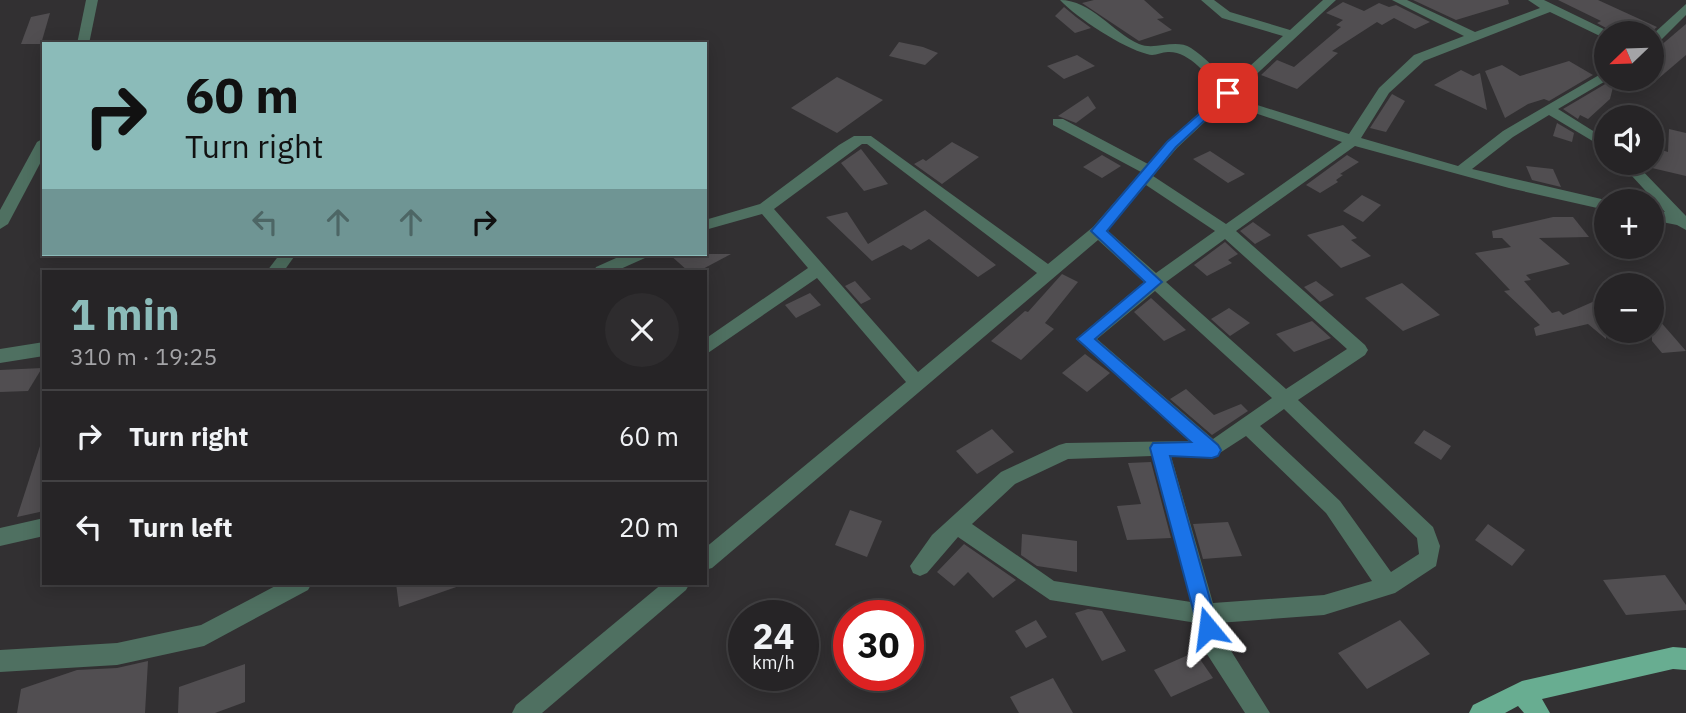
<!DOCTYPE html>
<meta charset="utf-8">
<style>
body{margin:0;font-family:"IBM Plex Sans",sans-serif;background:#2e2c2e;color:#f1f3f6;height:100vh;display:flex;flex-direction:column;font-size:26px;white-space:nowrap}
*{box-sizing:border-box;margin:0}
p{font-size:23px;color:#a4a4a7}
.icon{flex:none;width:38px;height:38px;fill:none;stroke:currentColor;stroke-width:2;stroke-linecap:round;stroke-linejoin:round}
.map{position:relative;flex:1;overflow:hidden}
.details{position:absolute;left:42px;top:270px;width:665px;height:315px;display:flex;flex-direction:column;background:#262426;border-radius:0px;box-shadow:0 4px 18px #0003,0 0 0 2px #424143}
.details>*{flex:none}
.top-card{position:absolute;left:42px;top:42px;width:665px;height:214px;border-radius:0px;box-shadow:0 4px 18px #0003,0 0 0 2px #424143;background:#8bbbb9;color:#111;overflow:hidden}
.needle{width:46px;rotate:247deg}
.fabs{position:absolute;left:1594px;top:21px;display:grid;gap:14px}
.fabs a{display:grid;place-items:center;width:70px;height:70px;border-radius:50%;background:#262426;box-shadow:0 4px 18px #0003,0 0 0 2px #424143;font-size:35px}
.speed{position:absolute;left:728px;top:600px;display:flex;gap:14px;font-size:35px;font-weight:700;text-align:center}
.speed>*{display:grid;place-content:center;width:91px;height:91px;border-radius:50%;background:#262426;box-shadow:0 4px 18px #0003,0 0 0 2px #424143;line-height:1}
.speed small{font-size:18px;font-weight:400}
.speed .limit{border:10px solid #d22;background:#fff;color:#111}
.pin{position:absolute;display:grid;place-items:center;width:60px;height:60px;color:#fff;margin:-30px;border-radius:14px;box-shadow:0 4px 10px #0006}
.me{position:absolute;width:77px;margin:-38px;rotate:344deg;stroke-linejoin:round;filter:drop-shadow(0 0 5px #0008)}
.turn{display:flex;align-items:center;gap:24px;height:147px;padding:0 28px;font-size:32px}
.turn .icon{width:91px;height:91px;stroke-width:2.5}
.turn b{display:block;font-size:49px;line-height:60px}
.lanes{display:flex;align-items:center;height:66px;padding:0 28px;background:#0003;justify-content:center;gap:35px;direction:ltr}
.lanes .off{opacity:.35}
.round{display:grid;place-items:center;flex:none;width:74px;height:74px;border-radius:37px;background:#2e2c2e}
.summary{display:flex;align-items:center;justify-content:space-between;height:119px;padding:0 28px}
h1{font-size:42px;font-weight:800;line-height:52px;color:#8bbbb9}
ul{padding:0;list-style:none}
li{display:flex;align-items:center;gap:21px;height:91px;padding:0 28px;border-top:2px solid #424143}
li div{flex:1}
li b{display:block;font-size:26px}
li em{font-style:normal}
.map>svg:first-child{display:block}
</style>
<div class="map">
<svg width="1686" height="713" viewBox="0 0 1686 713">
<rect width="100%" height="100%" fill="#323032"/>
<g fill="#514e51">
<path d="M1094 0H1144L1164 18 1157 19 1172 30 1139 41 1082 3Z"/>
<path d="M1413 0H1508L1509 4 1456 20Z"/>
<path d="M1558 0H1598L1657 27 1650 33H1615L1597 23 1601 21Z"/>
<path d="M1343 2 1364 11 1379 3 1389 7 1396 5 1430 22 1415 29 1394 18 1382 25 1377 22 1332 51 1338 53 1297 89 1261 75 1277 60 1294 67 1341 27 1336 25 1343 20 1326 13Z"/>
<path d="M1064 7 1076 17 1091 28 1075 33 1055 16Z"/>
<path d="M50 13 41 44H21L31 17Z"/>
<path d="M1686 24V55L1652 84V53Z"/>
<path d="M899 42 923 47 938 53 925 65 889 56Z"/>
<path d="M1077 55 1095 66 1064 79 1047 66Z"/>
<path d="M1569 61 1593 75 1549 101 1544 99 1528 104 1505 118 1485 71 1502 65 1520 76Z"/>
<path d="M1461 70 1473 76 1480 73 1487 110 1434 85Z"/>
<path d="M837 77 883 100 837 133 791 108Z"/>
<path d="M1607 83 1613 87 1610 99 1588 119 1580 115 1578 119 1563 109Z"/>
<path d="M1392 94 1405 101 1386 132 1370 128Z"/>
<path d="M1088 96 1096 108 1076 123 1058 116Z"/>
<path d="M1557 123 1574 133 1572 142 1553 136Z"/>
<path d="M1669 129 1686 133V176L1652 168V147L1668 152Z"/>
<path d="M952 142 979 157 942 184 914 164 923 159 926 161Z"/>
<path d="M861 149 888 184 864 191 841 163Z"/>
<path d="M1210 151 1245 174 1228 183 1193 159Z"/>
<path d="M1102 155 1121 166 1102 178 1083 167Z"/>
<path d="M1347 155 1359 162 1340 174 1343 175 1336 180 1338 182 1320 193 1306 185Z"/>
<path d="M1526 166 1553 169 1561 187 1532 180Z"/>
<path d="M1362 195 1381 205 1363 222 1343 211Z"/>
<path d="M925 210 996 265 978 277 929 239 911 250 903 245 872 261 826 217 847 212 868 244Z"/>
<path d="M1553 217H1573L1589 237 1539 238 1570 264 1526 275 1531 280 1524 281 1552 313 1559 311 1563 315 1597 300 1606 307V339L1588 324 1536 336 1534 328 1540 325 1504 291 1510 290 1475 253 1511 247 1502 238H1493L1492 231Z"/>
<path d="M1253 222 1271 235 1255 244 1240 231Z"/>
<path d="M1343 225 1357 238 1351 240 1371 256 1341 268 1307 235Z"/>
<path d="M1225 242 1238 254 1228 260 1232 263 1207 276 1194 265Z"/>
<path d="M669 254H731L699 271H688Z"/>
<path d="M1062 274 1078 282 1045 323 1054 329 1021 360 991 341 1025 311 1028 312Z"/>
<path d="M855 281 871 299 861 304 845 286Z"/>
<path d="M1316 281 1334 295 1320 302 1304 287Z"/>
<path d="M1402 283 1440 315 1403 331 1365 298Z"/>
<path d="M810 293 821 305 796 318 785 305Z"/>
<path d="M1151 298 1186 330 1164 341 1134 312Z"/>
<path d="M1229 308 1250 323 1230 336 1211 319Z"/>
<path d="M1652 312 1686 351 1662 353 1652 341Z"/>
<path d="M1312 321 1331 338 1294 352 1276 334Z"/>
<path d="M1085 354 1110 373 1087 392 1062 373Z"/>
<path d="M42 368 28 391 0 392V370Z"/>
<path d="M1186 389 1214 415 1241 404 1248 411 1212 435 1170 399Z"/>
<path d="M992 429 1014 452 977 474 956 451Z"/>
<path d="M1424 430 1451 446 1441 460 1414 443Z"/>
<path d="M40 446 44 447V511L17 517Z"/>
<path d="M1151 462 1171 538 1127 540 1117 506 1141 504 1128 463Z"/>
<path d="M850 510 882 521 867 557 835 545Z"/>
<path d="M1228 522 1242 556 1203 559 1193 524Z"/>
<path d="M1488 524 1525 550 1512 566 1475 540Z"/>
<path d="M1022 534 1077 541V572L1037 566 1021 555Z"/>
<path d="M964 544 1016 580 993 598 968 572 954 586 937 572Z"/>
<path d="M1665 575 1686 605V610L1626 615 1603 580Z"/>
<path d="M396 583H461L462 585 399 607Z"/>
<path d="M1088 609 1102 611 1126 651 1102 661 1075 613Z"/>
<path d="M1036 620 1047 637 1026 648 1015 631Z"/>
<path d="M1400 620 1430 654 1367 689 1338 653Z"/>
<path d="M1195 652 1213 678 1171 697 1154 670Z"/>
<path d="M148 661 145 713H17L21 689 77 670 117 668Z"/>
<path d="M245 664V702L215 713H178L179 687Z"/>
<path d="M1053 678 1073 713H1019L1010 697Z"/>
</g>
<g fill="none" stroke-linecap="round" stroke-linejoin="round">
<g fill="#4f7061" fill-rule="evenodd">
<path d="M86 0H98L89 44H77Z"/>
<path d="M1060 0C1091 0 1112 32 1139 44 1155 51 1175 38 1191 48 1205 57 1219 72 1229 85L1283 36 1222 18 1201 0H1214L1230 12 1290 30 1323 0H1336L1232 97 1349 134 1379 88 1414 55 1464 36 1392 0H1407L1475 32 1540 8 1528 0H1544L1612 33H1606V38L1602 37 1550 12 1424 61 1389 93 1361 138 1458 166 1503 131 1606 71V79H1609L1558 109 1606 139V149L1549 115 1513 137 1472 169 1610 201H1606V210L1509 188 1355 146 1236 231 1365 345 1368 350 1365 355 1298 400 1433 527 1440 546 1436 566 1395 593 1324 615 1218 623 1223 638 1270 713H1245L1205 651 1197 623 1050 600 958 537 927 573 920 576 913 573 910 566 932 535 1001 472 1059 445 1066 443 1189 441 1076 339 1144 282 1098 240 712 568 705 570V548L906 382 817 278 705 355V339L808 268 762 214 705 230V220L760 204 839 145 854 136H871L1048 264 1093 227 1141 172 1053 125V119H1063L1148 164 1167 142 1221 93C1209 76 1189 51 1168 52 1160 52 1155 57 1147 54 1123 48 1077 18 1060 0ZM1225 103 1342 142 1226 224 1153 176 1177 148ZM862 144H867L1037 273 918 372 774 209ZM1146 185 1215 231 1156 273 1107 230ZM1225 239 1347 349 1286 389 1166 282ZM1155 291 1272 398 1213 439 1097 339ZM1284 409 1417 538 1419 554 1391 572 1340 501 1260 426ZM1246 436 1326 513 1372 581 1324 595 1213 603 1171 456 1212 458ZM1152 456 1191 602 1054 581 972 524 1015 484 1068 459Z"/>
<path d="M1686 4V15L1656 45 1652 46V35Z"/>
<path d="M44 138V156L8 224 0 229V210L37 142Z"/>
<path d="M1620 163H1635L1686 216V230L1677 225 1652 220V210L1665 212Z"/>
<path d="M280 254H296L284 271H267Z"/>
<path d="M625 254H647L645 258 616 271H594L596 267Z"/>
<path d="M44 342V356L0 363V349Z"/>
<path d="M44 518V536L0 546V528Z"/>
<path d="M281 583H312L308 590 204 646 117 665 0 672V650L117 643 201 625Z"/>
<path d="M663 583H690L686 590 542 713H512L516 705Z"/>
</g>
<path fill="#68ad91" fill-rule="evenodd" d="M1673 647 1686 648V670L1673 669 1542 699 1550 713H1524L1518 706 1505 713H1469L1473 705 1522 681Z"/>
</g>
<path fill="#1a73e8" stroke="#114b97" stroke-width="2" d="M1228 89 1232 90V95L1176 147 1107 231 1162 282 1095 339 1218 445 1221 450 1218 456 1212 458 1170 456 1218 628 1215 635 1208 638 1201 635 1198 628 1150 448 1153 443 1191 442 1077 339 1145 282 1091 231 1167 142Z"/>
</svg>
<div class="fabs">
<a><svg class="needle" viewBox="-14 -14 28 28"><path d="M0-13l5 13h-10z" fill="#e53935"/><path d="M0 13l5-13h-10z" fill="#a4a4a7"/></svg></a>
<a><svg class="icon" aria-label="sound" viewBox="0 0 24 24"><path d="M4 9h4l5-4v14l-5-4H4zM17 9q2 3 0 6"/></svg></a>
<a>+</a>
<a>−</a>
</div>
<div class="speed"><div>24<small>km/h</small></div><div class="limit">30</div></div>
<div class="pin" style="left:1228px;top:93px;background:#d93025"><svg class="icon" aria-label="arrive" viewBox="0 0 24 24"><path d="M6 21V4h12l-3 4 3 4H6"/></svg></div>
<svg class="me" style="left:1208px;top:628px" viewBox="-20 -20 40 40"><path d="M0-17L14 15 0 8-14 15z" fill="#1a73e8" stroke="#fff" stroke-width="4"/></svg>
<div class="top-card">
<div class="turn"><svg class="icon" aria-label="right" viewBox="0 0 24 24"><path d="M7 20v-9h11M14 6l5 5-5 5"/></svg><div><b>60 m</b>Turn right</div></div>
<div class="lanes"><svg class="icon off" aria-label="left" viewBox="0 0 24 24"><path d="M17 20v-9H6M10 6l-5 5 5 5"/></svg><svg class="icon off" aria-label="ahead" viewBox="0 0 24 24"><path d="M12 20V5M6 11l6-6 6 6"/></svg><svg class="icon off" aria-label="ahead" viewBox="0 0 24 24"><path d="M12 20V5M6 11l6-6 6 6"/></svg><svg class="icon" aria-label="right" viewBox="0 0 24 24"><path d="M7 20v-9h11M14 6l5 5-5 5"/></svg></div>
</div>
<section class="details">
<div class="summary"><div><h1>1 min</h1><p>310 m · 19:25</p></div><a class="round"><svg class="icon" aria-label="close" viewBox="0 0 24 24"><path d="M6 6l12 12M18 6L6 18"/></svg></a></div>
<ul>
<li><svg class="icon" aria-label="right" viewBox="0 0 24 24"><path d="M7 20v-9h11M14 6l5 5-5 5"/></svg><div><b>Turn right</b></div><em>60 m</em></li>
<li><svg class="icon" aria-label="left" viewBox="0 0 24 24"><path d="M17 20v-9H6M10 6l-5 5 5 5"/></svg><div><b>Turn left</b></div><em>20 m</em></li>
</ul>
</section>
</div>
